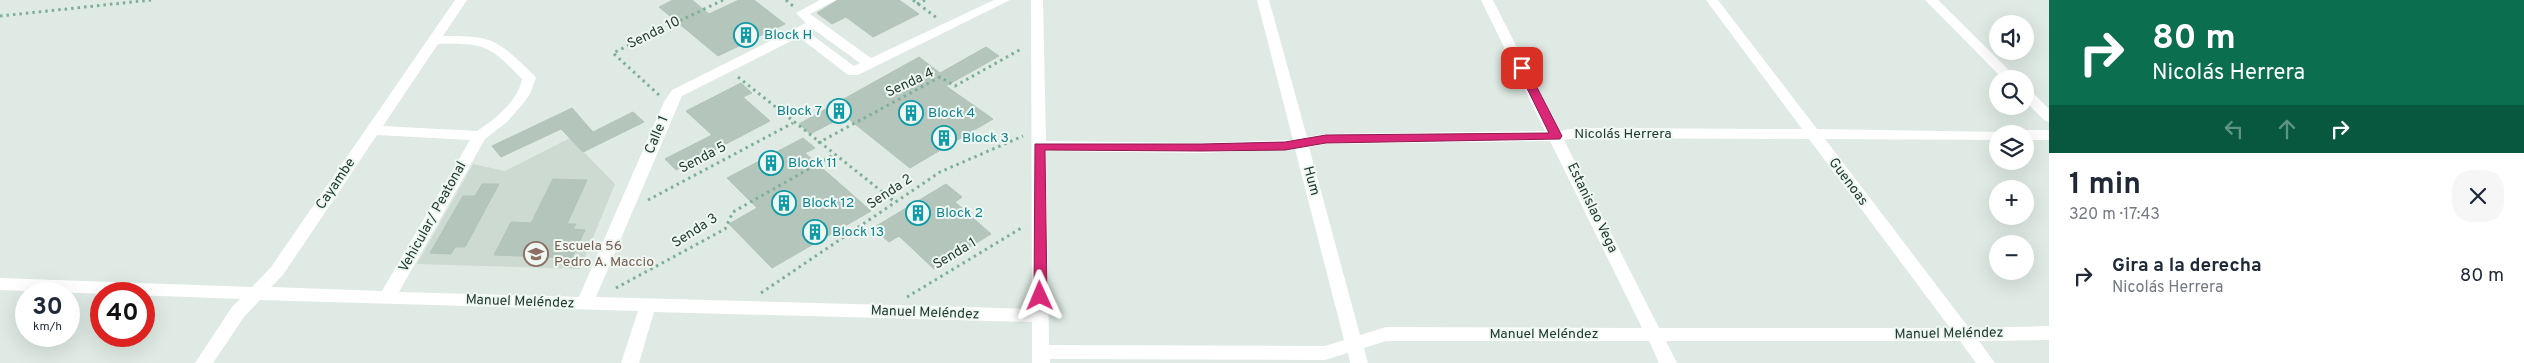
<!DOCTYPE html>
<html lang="es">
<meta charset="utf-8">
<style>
body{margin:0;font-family:Overpass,sans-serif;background:#f6f6f7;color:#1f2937;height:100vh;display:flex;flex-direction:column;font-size:19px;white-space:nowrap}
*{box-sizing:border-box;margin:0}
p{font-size:16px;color:#747a83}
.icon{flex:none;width:28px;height:28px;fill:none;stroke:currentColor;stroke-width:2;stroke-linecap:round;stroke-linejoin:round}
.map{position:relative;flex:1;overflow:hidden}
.side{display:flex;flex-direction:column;background:#fff;width:475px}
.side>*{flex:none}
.hud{background:#0b6e4f;color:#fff;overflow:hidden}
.fabs{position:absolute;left:1989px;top:15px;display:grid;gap:10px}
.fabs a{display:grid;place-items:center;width:45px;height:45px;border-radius:50%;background:#fff;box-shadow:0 5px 20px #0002;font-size:25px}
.speed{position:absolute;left:15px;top:282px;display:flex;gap:10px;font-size:25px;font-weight:700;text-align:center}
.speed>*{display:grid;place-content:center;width:65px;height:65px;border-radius:50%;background:#fff;box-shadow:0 5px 20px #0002;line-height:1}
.speed small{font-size:12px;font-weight:400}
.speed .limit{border:8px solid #d22;background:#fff;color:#111}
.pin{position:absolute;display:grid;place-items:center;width:42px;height:42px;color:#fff;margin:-21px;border-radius:10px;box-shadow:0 2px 8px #0006}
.me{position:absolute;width:55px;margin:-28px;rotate:359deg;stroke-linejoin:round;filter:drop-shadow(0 0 4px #0008)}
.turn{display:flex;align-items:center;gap:18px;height:105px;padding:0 20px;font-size:22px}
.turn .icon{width:65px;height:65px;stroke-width:2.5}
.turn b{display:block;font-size:35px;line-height:42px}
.lanes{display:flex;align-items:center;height:48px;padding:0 20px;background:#0003;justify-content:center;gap:25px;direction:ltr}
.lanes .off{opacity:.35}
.round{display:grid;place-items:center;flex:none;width:52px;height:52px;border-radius:20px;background:#f6f6f7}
.overview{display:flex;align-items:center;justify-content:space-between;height:85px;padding:0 20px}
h1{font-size:30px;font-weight:700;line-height:38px}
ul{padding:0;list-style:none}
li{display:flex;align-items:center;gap:15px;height:75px;padding:0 20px}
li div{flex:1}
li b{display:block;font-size:19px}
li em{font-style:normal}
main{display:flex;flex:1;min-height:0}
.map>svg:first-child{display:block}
</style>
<main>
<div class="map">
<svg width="2049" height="363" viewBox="0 0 2049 363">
<rect width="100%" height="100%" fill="#deeae3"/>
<path fill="#cddad2" d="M570 138 615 184 580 269 417 264 473 164 505 171Z"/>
<g fill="#b4c5bc" stroke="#b1c4b9">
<path d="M673 0H692L709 14 739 0H754L785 24 718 56 659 7Z"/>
<path d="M838 0H899L919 14 873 37 846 17 832 24 817 13Z"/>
<path d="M986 47 999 56 946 86 993 119 910 168 845 116 810 134 799 124 919 57 940 73Z"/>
<path d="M741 83 752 93 743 97 770 121 676 170 665 159 712 135 686 111Z"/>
<path d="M572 108 593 132 633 112 644 122 583 152 561 129 501 157 492 146Z"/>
<path d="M803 138 815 148 805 153 871 211 772 268 729 224 757 208 727 178Z"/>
<path d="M553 179 587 180 567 224H576L573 229 585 230 572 258 494 255 511 222 531 223Z"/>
<path d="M482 184H499L465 247H455L451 254 430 253 463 196H475Z"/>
<path d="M946 184 962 197 955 202 991 234 934 269 899 236 889 242 873 228Z"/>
</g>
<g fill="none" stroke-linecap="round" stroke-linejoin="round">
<g stroke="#7eaf98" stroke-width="3" stroke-dasharray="2.5 4" stroke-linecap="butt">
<path d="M786 0 793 6"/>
<path d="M913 0 937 18"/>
<path d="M917 4 925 0"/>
<path d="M0 16 151 0"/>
<path d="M738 77 895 202"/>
<path d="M659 95 613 53 723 0"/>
<path d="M818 143 940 77 955 86 1023 48"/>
<path d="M648 200 793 123"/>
<path d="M616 288 725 229 733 212 835 154"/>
<path d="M761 293 940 172 1023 136"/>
<path d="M907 297 1023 227"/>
</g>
<g fill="#fff" fill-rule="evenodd">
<path d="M455 0H467L443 36C495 35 498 41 534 75L536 78 530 94 522 105 507 122 485 139 399 292 579 297 664 102 672 90 806 23 796 13 820 0H836L810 14 871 58 994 0H1010L858 75H848L799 37 682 96 596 297 1032 309 1031 0H1043L1046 141 1202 143 1293 140 1257 0H1269L1307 137 1326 134 1545 131 1481 0H1493L1559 131 1576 128 1802 129 1706 0H1718L1817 129 2003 132 2004 134H1998V140L1825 139 1969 328 2049 326V340L1979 341 1995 363H1976L1960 341H1666L1677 363H1659L1649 341H1386L1364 348 1368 363H1350L1348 353 1325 360 1050 359V363H1032V322L654 312 639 363H621L638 311 260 300 244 317 213 363H195L232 307 240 299 0 290V278L252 287 271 267ZM813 29 860 63 854 66 808 32ZM438 44C485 43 489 45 522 79 518 101 495 119 477 131L383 126ZM377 135 470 140 382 291 271 287 283 275ZM1576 138 1809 139 1950 328H1659L1564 140ZM1550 141 1642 328 1386 327 1360 335 1309 147 1326 144ZM1295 149 1344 340 1325 346 1049 345 1046 151 1202 153Z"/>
<path d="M1925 0H1938L2018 79H2003Z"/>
<path d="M2025 89 2030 90 2049 109V122L2044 120 2025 101Z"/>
<path d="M2025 130H2049V140H2025V134H2019Z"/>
</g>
</g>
<path fill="#db2777" stroke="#8e194d" d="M1522 65 1527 68 1562 136 1560 139 1326 143 1285 150 1202 151 1045 150 1047 296 1040 301 1034 296 1035 144H1202L1285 142 1326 135 1549 133 1517 68Z"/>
<defs>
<symbol id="building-ring" viewBox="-11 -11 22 22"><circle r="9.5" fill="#eff7f2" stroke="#0f9aa8" stroke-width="1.5"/><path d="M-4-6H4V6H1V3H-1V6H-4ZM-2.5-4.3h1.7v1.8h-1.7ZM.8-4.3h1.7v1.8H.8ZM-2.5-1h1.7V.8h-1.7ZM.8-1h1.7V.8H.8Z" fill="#0f9aa8"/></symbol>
<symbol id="school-ring" viewBox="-11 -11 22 22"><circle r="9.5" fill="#eff7f2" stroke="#8d6e63" stroke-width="1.5"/><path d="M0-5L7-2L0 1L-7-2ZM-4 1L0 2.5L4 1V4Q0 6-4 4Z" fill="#8d6e63"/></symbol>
</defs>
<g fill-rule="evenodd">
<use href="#building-ring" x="732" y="21" width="28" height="28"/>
<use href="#building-ring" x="825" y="97" width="28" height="28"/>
<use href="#building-ring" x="897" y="99" width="28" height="28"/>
<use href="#building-ring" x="930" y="124" width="28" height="28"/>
<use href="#building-ring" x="757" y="149" width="28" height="28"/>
<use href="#building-ring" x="770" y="189" width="28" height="28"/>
<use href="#building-ring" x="904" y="199" width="28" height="28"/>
<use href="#building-ring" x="801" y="218" width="28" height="28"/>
<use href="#school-ring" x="522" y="240" width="28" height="28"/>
</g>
<g text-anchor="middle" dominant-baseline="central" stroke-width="4" stroke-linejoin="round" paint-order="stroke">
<g font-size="14" fill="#1f3a2f" stroke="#eff7f2">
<text transform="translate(654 33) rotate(-26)">Senda 10</text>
<text transform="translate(910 83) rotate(-25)">Senda 4</text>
<text x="1623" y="134">Nicolás Herrera</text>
<text transform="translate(657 135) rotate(-67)">Calle 1</text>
<text transform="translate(703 158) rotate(-28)">Senda 5</text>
<text transform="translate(1311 181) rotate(75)">Hum</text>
<text transform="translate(1848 182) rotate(53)">Guenoas</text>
<text transform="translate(336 184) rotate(-56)">Cayambe</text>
<text transform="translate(890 192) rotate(-34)">Senda 2</text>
<text transform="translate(1592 208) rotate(64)">Estanislao Vega</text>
<text transform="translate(433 217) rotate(-61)">Vehicular/ Peatonal</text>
<text transform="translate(695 231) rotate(-33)">Senda 3</text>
<text transform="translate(955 254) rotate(-31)">Senda 1</text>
<text transform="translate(520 302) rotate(2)">Manuel Meléndez</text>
<text transform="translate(925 313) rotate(2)">Manuel Meléndez</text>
<text x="1544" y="334">Manuel Meléndez</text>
<text transform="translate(1949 334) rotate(-1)">Manuel Meléndez</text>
</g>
<g font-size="14" fill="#0d838f" stroke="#eff7f2" text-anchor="start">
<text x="764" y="35">Block H</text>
<text x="822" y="111" text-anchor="end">Block 7</text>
<text x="928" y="113">Block 4</text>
<text x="962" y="138">Block 3</text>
<text x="788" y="163">Block 11</text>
<text x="802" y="203">Block 12</text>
<text x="936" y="213">Block 2</text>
<text x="832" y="232">Block 13</text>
</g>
<g font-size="14" fill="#785e54" stroke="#eff7f2" text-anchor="start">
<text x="554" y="246">Escuela 56<tspan x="554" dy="16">Pedro A. Maccio</tspan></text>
</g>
</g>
</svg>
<div class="fabs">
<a><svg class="icon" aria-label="sound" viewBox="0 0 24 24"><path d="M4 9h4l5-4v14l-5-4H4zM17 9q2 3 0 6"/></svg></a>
<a><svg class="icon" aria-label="search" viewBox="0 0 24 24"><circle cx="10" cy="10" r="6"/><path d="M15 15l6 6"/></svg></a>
<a><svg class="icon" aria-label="layers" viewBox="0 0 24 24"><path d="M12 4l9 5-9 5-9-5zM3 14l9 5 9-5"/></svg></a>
<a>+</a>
<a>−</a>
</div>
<div class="speed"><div>30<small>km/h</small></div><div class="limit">40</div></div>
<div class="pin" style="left:1522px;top:68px;background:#d93025"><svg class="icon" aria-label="arrive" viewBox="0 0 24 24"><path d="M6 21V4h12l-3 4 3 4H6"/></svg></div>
<svg class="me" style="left:1040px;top:296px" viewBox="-20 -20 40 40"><path d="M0-17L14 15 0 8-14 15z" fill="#db2777" stroke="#fff" stroke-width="4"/></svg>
</div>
<section class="side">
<div class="hud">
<div class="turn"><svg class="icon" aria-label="right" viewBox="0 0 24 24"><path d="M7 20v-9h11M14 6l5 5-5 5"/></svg><div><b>80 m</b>Nicolás Herrera</div></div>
<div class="lanes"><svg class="icon off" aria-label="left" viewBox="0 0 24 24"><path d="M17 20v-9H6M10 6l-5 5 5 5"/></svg><svg class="icon off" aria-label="ahead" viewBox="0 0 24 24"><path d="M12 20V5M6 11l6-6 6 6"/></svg><svg class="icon" aria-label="right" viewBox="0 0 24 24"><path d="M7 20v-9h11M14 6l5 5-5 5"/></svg></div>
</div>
<div class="overview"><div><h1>1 min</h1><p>320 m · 17:43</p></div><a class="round"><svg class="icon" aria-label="close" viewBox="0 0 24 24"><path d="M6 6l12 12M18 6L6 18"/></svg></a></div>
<ul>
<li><svg class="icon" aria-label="right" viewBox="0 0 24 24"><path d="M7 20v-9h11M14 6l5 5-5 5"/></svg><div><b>Gira a la derecha</b><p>Nicolás Herrera</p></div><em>80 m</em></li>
</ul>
</section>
</main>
